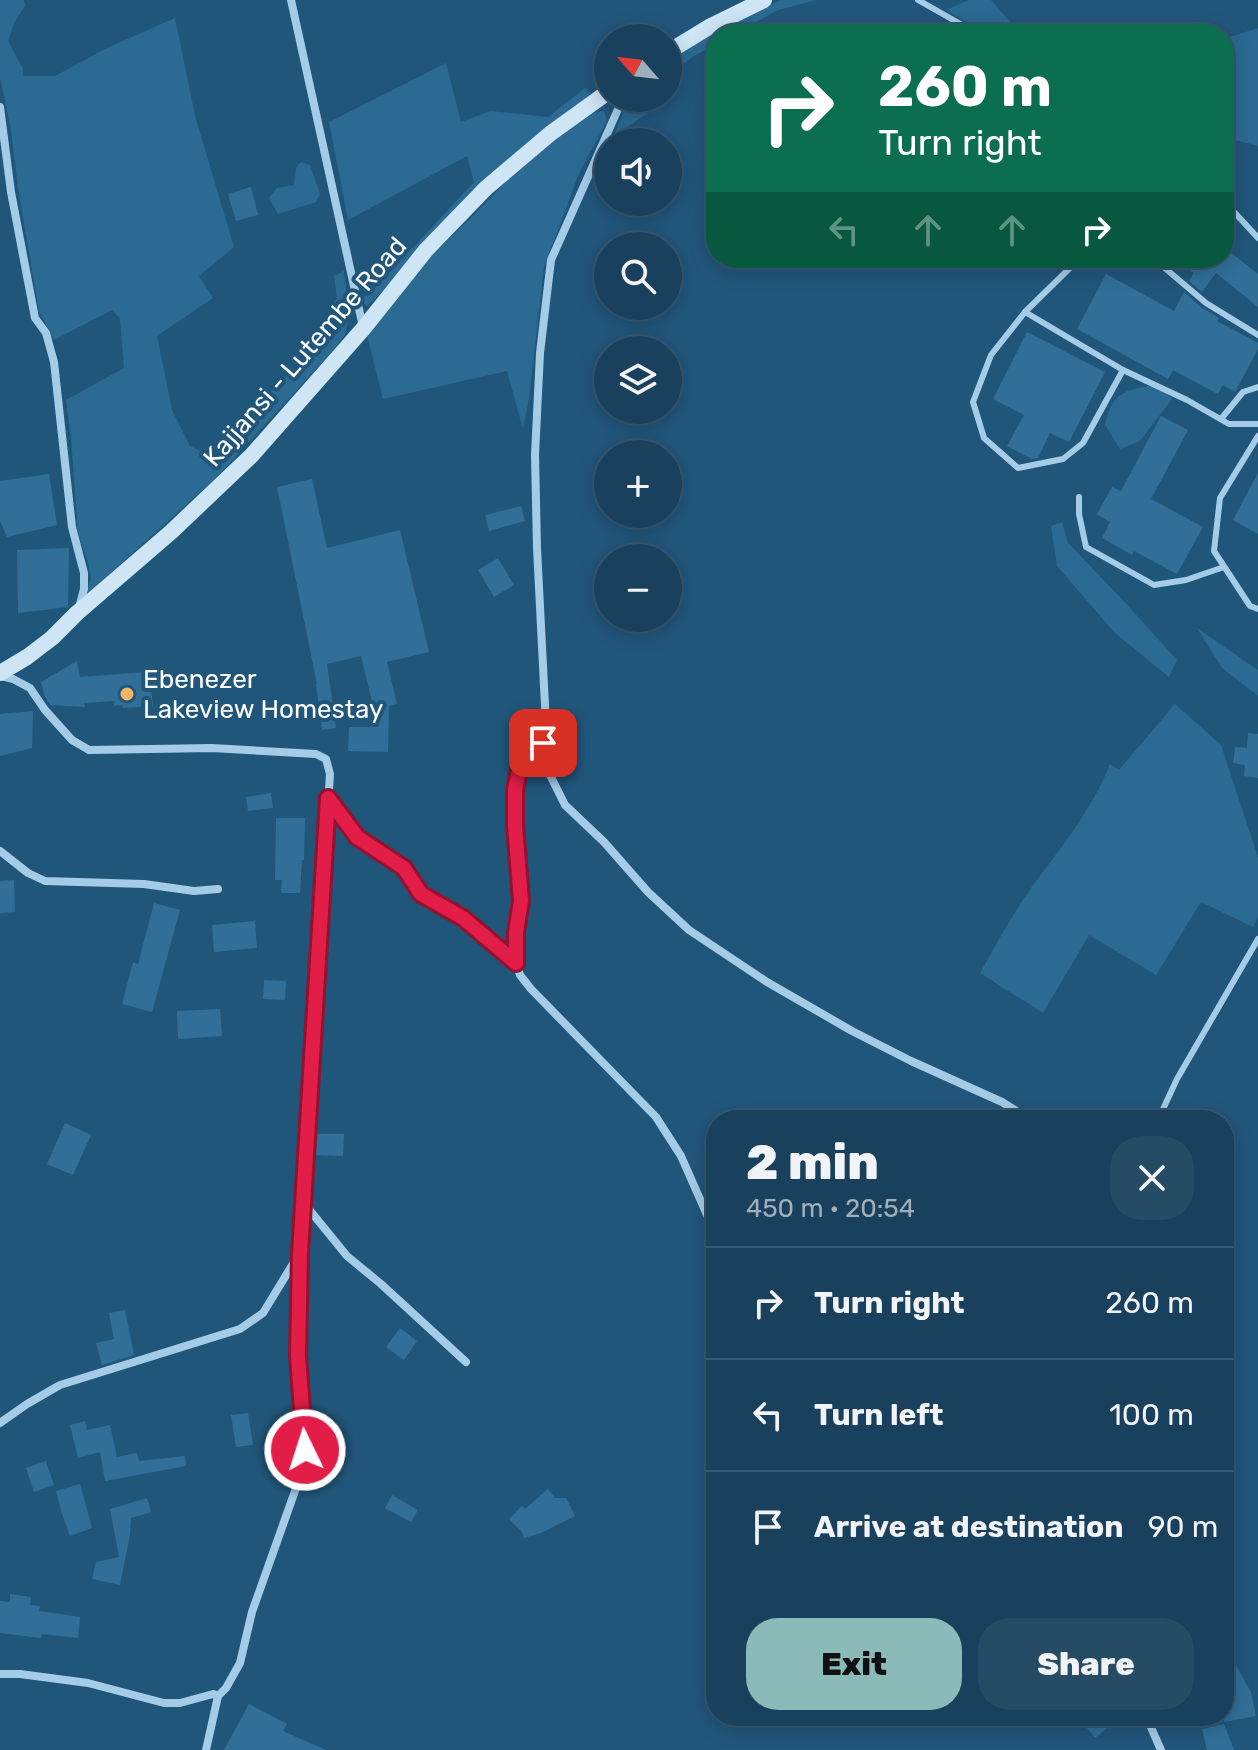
<!DOCTYPE html>
<meta charset="utf-8">
<style>
body{margin:0;font-family:Rubik,sans-serif;background:#264b65;color:#f1f3f6;height:100vh;display:flex;flex-direction:column;font-size:30px;white-space:nowrap}
*{box-sizing:border-box;margin:0}
p{font-size:26px;color:#9fafbb}
.icon{flex:none;width:44px;height:44px;fill:none;stroke:currentColor;stroke-width:2;stroke-linecap:round;stroke-linejoin:round}
.map{position:relative;flex:1;overflow:hidden}
.side{position:absolute;left:706px;top:1110px;width:528px;height:616px;display:flex;flex-direction:column;background:#19405c;border-radius:32px;box-shadow:0 4px 20px #0003,0 0 0 2px #375972}
.side>*{flex:none}
.guide{position:absolute;left:706px;top:24px;width:528px;height:244px;border-radius:32px;box-shadow:0 4px 20px #0003,0 0 0 2px #375972;background:#0b6e4f;color:#fff;overflow:hidden}
.needle{width:52px;rotate:298deg}
.fabs{position:absolute;left:594px;top:24px;display:grid;gap:16px}
.fabs a{display:grid;place-items:center;width:88px;height:88px;border-radius:50%;background:#19405c;box-shadow:0 4px 20px #0003,0 0 0 2px #375972;font-size:40px}
.pin{position:absolute;display:grid;place-items:center;width:68px;height:68px;color:#fff;margin:-34px;border-radius:16px;box-shadow:0 4px 12px #0006}
.me{position:absolute;width:88px;margin:-44px;rotate:356deg;stroke-linejoin:round;filter:drop-shadow(0 0 6px #0008)}
.turn{display:flex;align-items:center;gap:28px;height:168px;padding:0 40px;font-size:36px}
.turn .icon{width:104px;height:104px;stroke-width:2.5}
.turn b{display:block;font-size:56px;line-height:68px}
.lanes{display:flex;align-items:center;height:76px;padding:0 40px;background:#0003;justify-content:center;gap:40px;direction:ltr}
.lanes .off{opacity:.35}
.round{display:grid;place-items:center;flex:none;width:84px;height:84px;border-radius:32px;background:#264b65}
.summary{display:flex;align-items:center;justify-content:space-between;height:136px;padding:0 40px}
h1{font-size:48px;font-weight:800;line-height:60px}
.action{display:flex;gap:16px;margin-top:auto;padding:16px 40px}
.action a{flex:1;height:92px;border-radius:32px;background:#8bbbb9;color:#111;font-size:32px;font-weight:800;line-height:92px;text-align:center}
.action a+a{background:#264b65;color:#f1f3f6}
ul{padding:0;list-style:none}
li{display:flex;align-items:center;gap:24px;height:112px;padding:0 40px;border-top:2px solid #375972}
li div{flex:1}
li b{display:block;font-size:30px}
li em{font-style:normal}
.map>svg:first-child{display:block}
</style>
<div class="map">
<svg width="1258" height="1750" viewBox="0 0 1258 1750">
<rect width="100%" height="100%" fill="#21567b"/>
<g fill="#2b6a93">
<path d="M0 0H24L25 6 14 23 8 41 23 69V76H55L107 48 175 18 195 116 234 247 199 276 213 298 157 336 172 410 190 446 207 454 317 345 325 337 328 315 337 298 334 276 344 271 349 316 345 335 329 355 217 477 86 595 91 578 89 566 78 533 71 438 66 400 124 368 120 318 112 310 54 340 39 311 18 188 11 130 0 78Z"/>
<path d="M781 0H816L778 10 734 34H716V44L692 57 668 77V60L706 36Z"/>
<path d="M969 0H991L1009 21 1026 34H988L946 10Z"/>
<path d="M1258 28V146L1224 137V39Z"/>
<path d="M446 63 461 122 490 111 548 117 585 88 591 94 475 187 386 288 367 306 362 302 361 295 368 296 474 182 467 156 348 220 329 122Z"/>
<path d="M629 98H655L651 111 614 136Z"/>
<path d="M604 111 607 121 578 176 544 267 529 399 523 429 507 371 383 399 367 335 430 257 475 214 528 159 591 113Z"/>
<path d="M301 162 310 165 320 194 316 202 278 214 269 198 277 188 294 185 296 168Z"/>
<path d="M1159 384 1172 399 1140 441 1120 449 1105 425C1113 389 1126 391 1159 384Z"/>
<path d="M1062 522 1068 543 1119 596 1177 660 1169 677 1115 633 1057 566 1051 526Z"/>
<path d="M1197 628 1258 670V696L1222 668Z"/>
<path d="M1175 704 1221 745 1258 857V917L1253 927 1201 902 1156 975 1089 935 1043 1013 980 973C996 945 1012 915 1031 888 1060 849 1092 810 1110 764L1119 770Z"/>
</g>
<g fill="#316f98">
<path d="M251 187 258 215 236 221 228 194Z"/>
<path d="M1224 247 1258 274V307L1216 273 1202 292 1189 281 1194 273 1174 258H1224Z"/>
<path d="M1106 274 1174 311 1184 292 1202 308 1219 318 1217 321 1258 343V349L1235 392 1223 385 1218 394 1173 370 1168 379 1077 329Z"/>
<path d="M1027 332 1105 372 1069 442 1050 433 1038 458 1032 459 1007 446 1024 415 993 399Z"/>
<path d="M1161 416 1188 430 1151 499 1203 527 1177 574 1134 551 1132 555 1102 538 1110 522 1097 514 1112 487 1121 491Z"/>
<path d="M1258 473V534L1233 520Z"/>
<path d="M49 474 57 525 7 537 0 521V481Z"/>
<path d="M312 479 327 548 400 530 429 652 387 662 397 704 389 706 388 752 348 751 349 727H378L361 656 327 664 336 728 322 730 316 684H317L277 487Z"/>
<path d="M521 506 525 521 489 531 485 515Z"/>
<path d="M69 548 68 607 18 613 17 550Z"/>
<path d="M498 558 514 585 494 597 478 570Z"/>
<path d="M77 661 80 677 146 672 147 687H151L153 706 123 708 122 705 114 706V701L84 703 85 707 50 705 45 697 41 682Z"/>
<path d="M33 711 32 748 0 756V714Z"/>
<path d="M1248 733 1258 734V778L1244 776 1245 765 1233 763 1235 747 1247 748Z"/>
<path d="M271 793 273 808 248 811 246 797Z"/>
<path d="M276 818H305L304 860H302L300 893H281L282 880H275Z"/>
<path d="M14 880 15 912 0 913V881Z"/>
<path d="M154 903 180 910 152 1012 122 1004 133 962 138 964Z"/>
<path d="M255 921 257 948 214 952 212 925Z"/>
<path d="M264 980 286 981 285 1000 263 999Z"/>
<path d="M220 1009 222 1036 178 1039 177 1011Z"/>
<path d="M65 1123 91 1135 73 1175 47 1164Z"/>
<path d="M317 1134H344L343 1156 316 1155Z"/>
<path d="M125 1310 134 1355 102 1365 96 1343 114 1339 109 1313Z"/>
<path d="M400 1328 417 1341 404 1360 386 1347Z"/>
<path d="M248 1413 253 1445 236 1447 231 1415Z"/>
<path d="M85 1421 87 1430 110 1425 117 1457 137 1453 139 1461 185 1456 186 1466 105 1481 100 1452 78 1458 70 1425Z"/>
<path d="M46 1461 54 1485 34 1492 26 1468Z"/>
<path d="M80 1484 92 1528 70 1536 62 1514 56 1491Z"/>
<path d="M548 1489 555 1498H566L575 1516 541 1533 524 1538 522 1532 509 1519 522 1506 525 1509Z"/>
<path d="M392 1495 418 1510 411 1522 385 1508Z"/>
<path d="M147 1498 151 1512 131 1518 130 1535 120 1585 92 1579 96 1562 119 1557 110 1509Z"/>
<path d="M10 1594 31 1597 30 1605 40 1606 39 1611 80 1617 78 1638 42 1634 41 1638 0 1633V1601L10 1602Z"/>
<path d="M1224 1644 1251 1692 1256 1716 1224 1722Z"/>
<path d="M249 1704 287 1724 283 1731 326 1750H224Z"/>
<path d="M1090 1716H1122L1095 1738 1082 1722Z"/>
<path d="M1224 1724 1234 1750H1207L1202 1729Z"/>
</g>
<g fill="none" stroke-linecap="round" stroke-linejoin="round">
<g stroke="#a4cce6" stroke-width="6">
<path d="M918 0 978 34"/>
<path d="M1224 201 1258 238"/>
<path d="M1080 258 1025 312 991 355 973 402 984 438 1018 468 1063 459 1083 443 1123 370"/>
<path d="M1153 258 1206 303 1258 335"/>
<path d="M1025 312 1123 370 1187 400 1229 424H1258"/>
<path d="M1221 419 1243 392 1258 387"/>
<path d="M1258 436 1220 498 1214 551 1250 606 1258 609"/>
<path d="M1079 497V514L1086 547 1154 585 1186 580 1224 567"/>
<path d="M1158 1120 1177 1079 1258 939"/>
</g>
<g stroke="#a4cce6" stroke-width="8">
<path d="M291 0 363 327"/>
<path d="M623 98 551 260 540 353 535 455 537 548 546 725 543 743 519 770 515 790V825L521 901 515 945 516 963 520 975 531 989 656 1117 681 1156 711 1224 716 1231"/>
<path d="M0 107 11 192 35 318 46 333 54 362 72 527 84 573V589L79 608"/>
<path d="M0 676 13 679 30 688 45 710 72 740 89 750 212 748 316 754 326 759 330 774 300 1253 298 1356 305 1450 295 1491 252 1612 240 1663 226 1688 218 1696 206 1750"/>
<path d="M543 744 541 757 565 805 604 842 648 892 689 930 767 982 852 1031 911 1061 1002 1102 1031 1120"/>
<path d="M328 798 357 837 404 868 421 894 463 918 516 963"/>
<path d="M0 851 28 873 45 881 144 884 194 891 218 889"/>
<path d="M303 1202 347 1256 381 1284 466 1362"/>
<path d="M0 1423 27 1404 60 1385 240 1329 263 1313 299 1254"/>
<path d="M0 1674H20L88 1683 164 1703H180L213 1694 218 1696"/>
<path d="M1146 1716 1161 1750"/>
</g>
<g stroke="#cde5f5" stroke-width="16">
<path d="M668 52 709 27 764 0"/>
<path d="M0 673 27 657 52 638 77 613 171 532 252 455 363 329 426 250 486 188 551 133 608 92"/>
</g>
</g>
<g fill="none" stroke-linecap="round" stroke-linejoin="round">
<defs>
<path id="route" d="M305 1450 298 1356 300 1253 328 798 357 837 404 868 421 894 463 918 516 963V932L521 901 515 825V790L519 770 543 743"/>
</defs>
<use href="#route" stroke="#92132f" stroke-width="20"/>
<use href="#route" stroke="#e11d48" stroke-width="14"/>
</g>
<circle fill="#f2b465" stroke="#21567b" stroke-width="3" cx="127" cy="694" r="8"/>
<g text-anchor="middle" dominant-baseline="central" stroke-width="8" stroke-linejoin="round" paint-order="stroke">
<g font-size="26" fill="#fff" stroke="#21567b">
<text transform="translate(305 352) rotate(-49)">Kajjansi - Lutembe Road</text>
</g>
<g font-size="26" fill="#fff" stroke="#21567b" text-anchor="start">
<text x="143" y="679">Ebenezer<tspan x="143" dy="30">Lakeview Homestay</tspan></text>
</g>
</g>
</svg>
<div class="fabs">
<a><svg class="needle" viewBox="-14 -14 28 28"><path d="M0-13l5 13h-10z" fill="#e53935"/><path d="M0 13l5-13h-10z" fill="#9fafbb"/></svg></a>
<a><svg class="icon" aria-label="sound" viewBox="0 0 24 24"><path d="M4 9h4l5-4v14l-5-4H4zM17 9q2 3 0 6"/></svg></a>
<a><svg class="icon" aria-label="search" viewBox="0 0 24 24"><circle cx="10" cy="10" r="6"/><path d="M15 15l6 6"/></svg></a>
<a><svg class="icon" aria-label="layers" viewBox="0 0 24 24"><path d="M12 4l9 5-9 5-9-5zM3 14l9 5 9-5"/></svg></a>
<a>+</a>
<a>−</a>
</div>
<div class="pin" style="left:543px;top:743px;background:#d93025"><svg class="icon" aria-label="arrive" viewBox="0 0 24 24"><path d="M6 21V4h12l-3 4 3 4H6"/></svg></div>
<svg class="me" style="left:305px;top:1450px" viewBox="-20 -20 40 40"><circle r="17" fill="#e11d48" stroke="#fff" stroke-width="3"/><path d="M0-11L8 9 0 5-8 9z" fill="#fff"/></svg>
<div class="guide">
<div class="turn"><svg class="icon" aria-label="right" viewBox="0 0 24 24"><path d="M7 20v-9h11M14 6l5 5-5 5"/></svg><div><b>260 m</b>Turn right</div></div>
<div class="lanes"><svg class="icon off" aria-label="left" viewBox="0 0 24 24"><path d="M17 20v-9H6M10 6l-5 5 5 5"/></svg><svg class="icon off" aria-label="ahead" viewBox="0 0 24 24"><path d="M12 20V5M6 11l6-6 6 6"/></svg><svg class="icon off" aria-label="ahead" viewBox="0 0 24 24"><path d="M12 20V5M6 11l6-6 6 6"/></svg><svg class="icon" aria-label="right" viewBox="0 0 24 24"><path d="M7 20v-9h11M14 6l5 5-5 5"/></svg></div>
</div>
<section class="side">
<div class="summary"><div><h1>2 min</h1><p>450 m · 20:54</p></div><a class="round"><svg class="icon" aria-label="close" viewBox="0 0 24 24"><path d="M6 6l12 12M18 6L6 18"/></svg></a></div>
<ul>
<li><svg class="icon" aria-label="right" viewBox="0 0 24 24"><path d="M7 20v-9h11M14 6l5 5-5 5"/></svg><div><b>Turn right</b></div><em>260 m</em></li>
<li><svg class="icon" aria-label="left" viewBox="0 0 24 24"><path d="M17 20v-9H6M10 6l-5 5 5 5"/></svg><div><b>Turn left</b></div><em>100 m</em></li>
<li><svg class="icon" aria-label="arrive" viewBox="0 0 24 24"><path d="M6 21V4h12l-3 4 3 4H6"/></svg><div><b>Arrive at destination</b></div><em>90 m</em></li>
</ul>
<div class="action"><a>Exit</a><a>Share</a></div>
</section>
</div>
